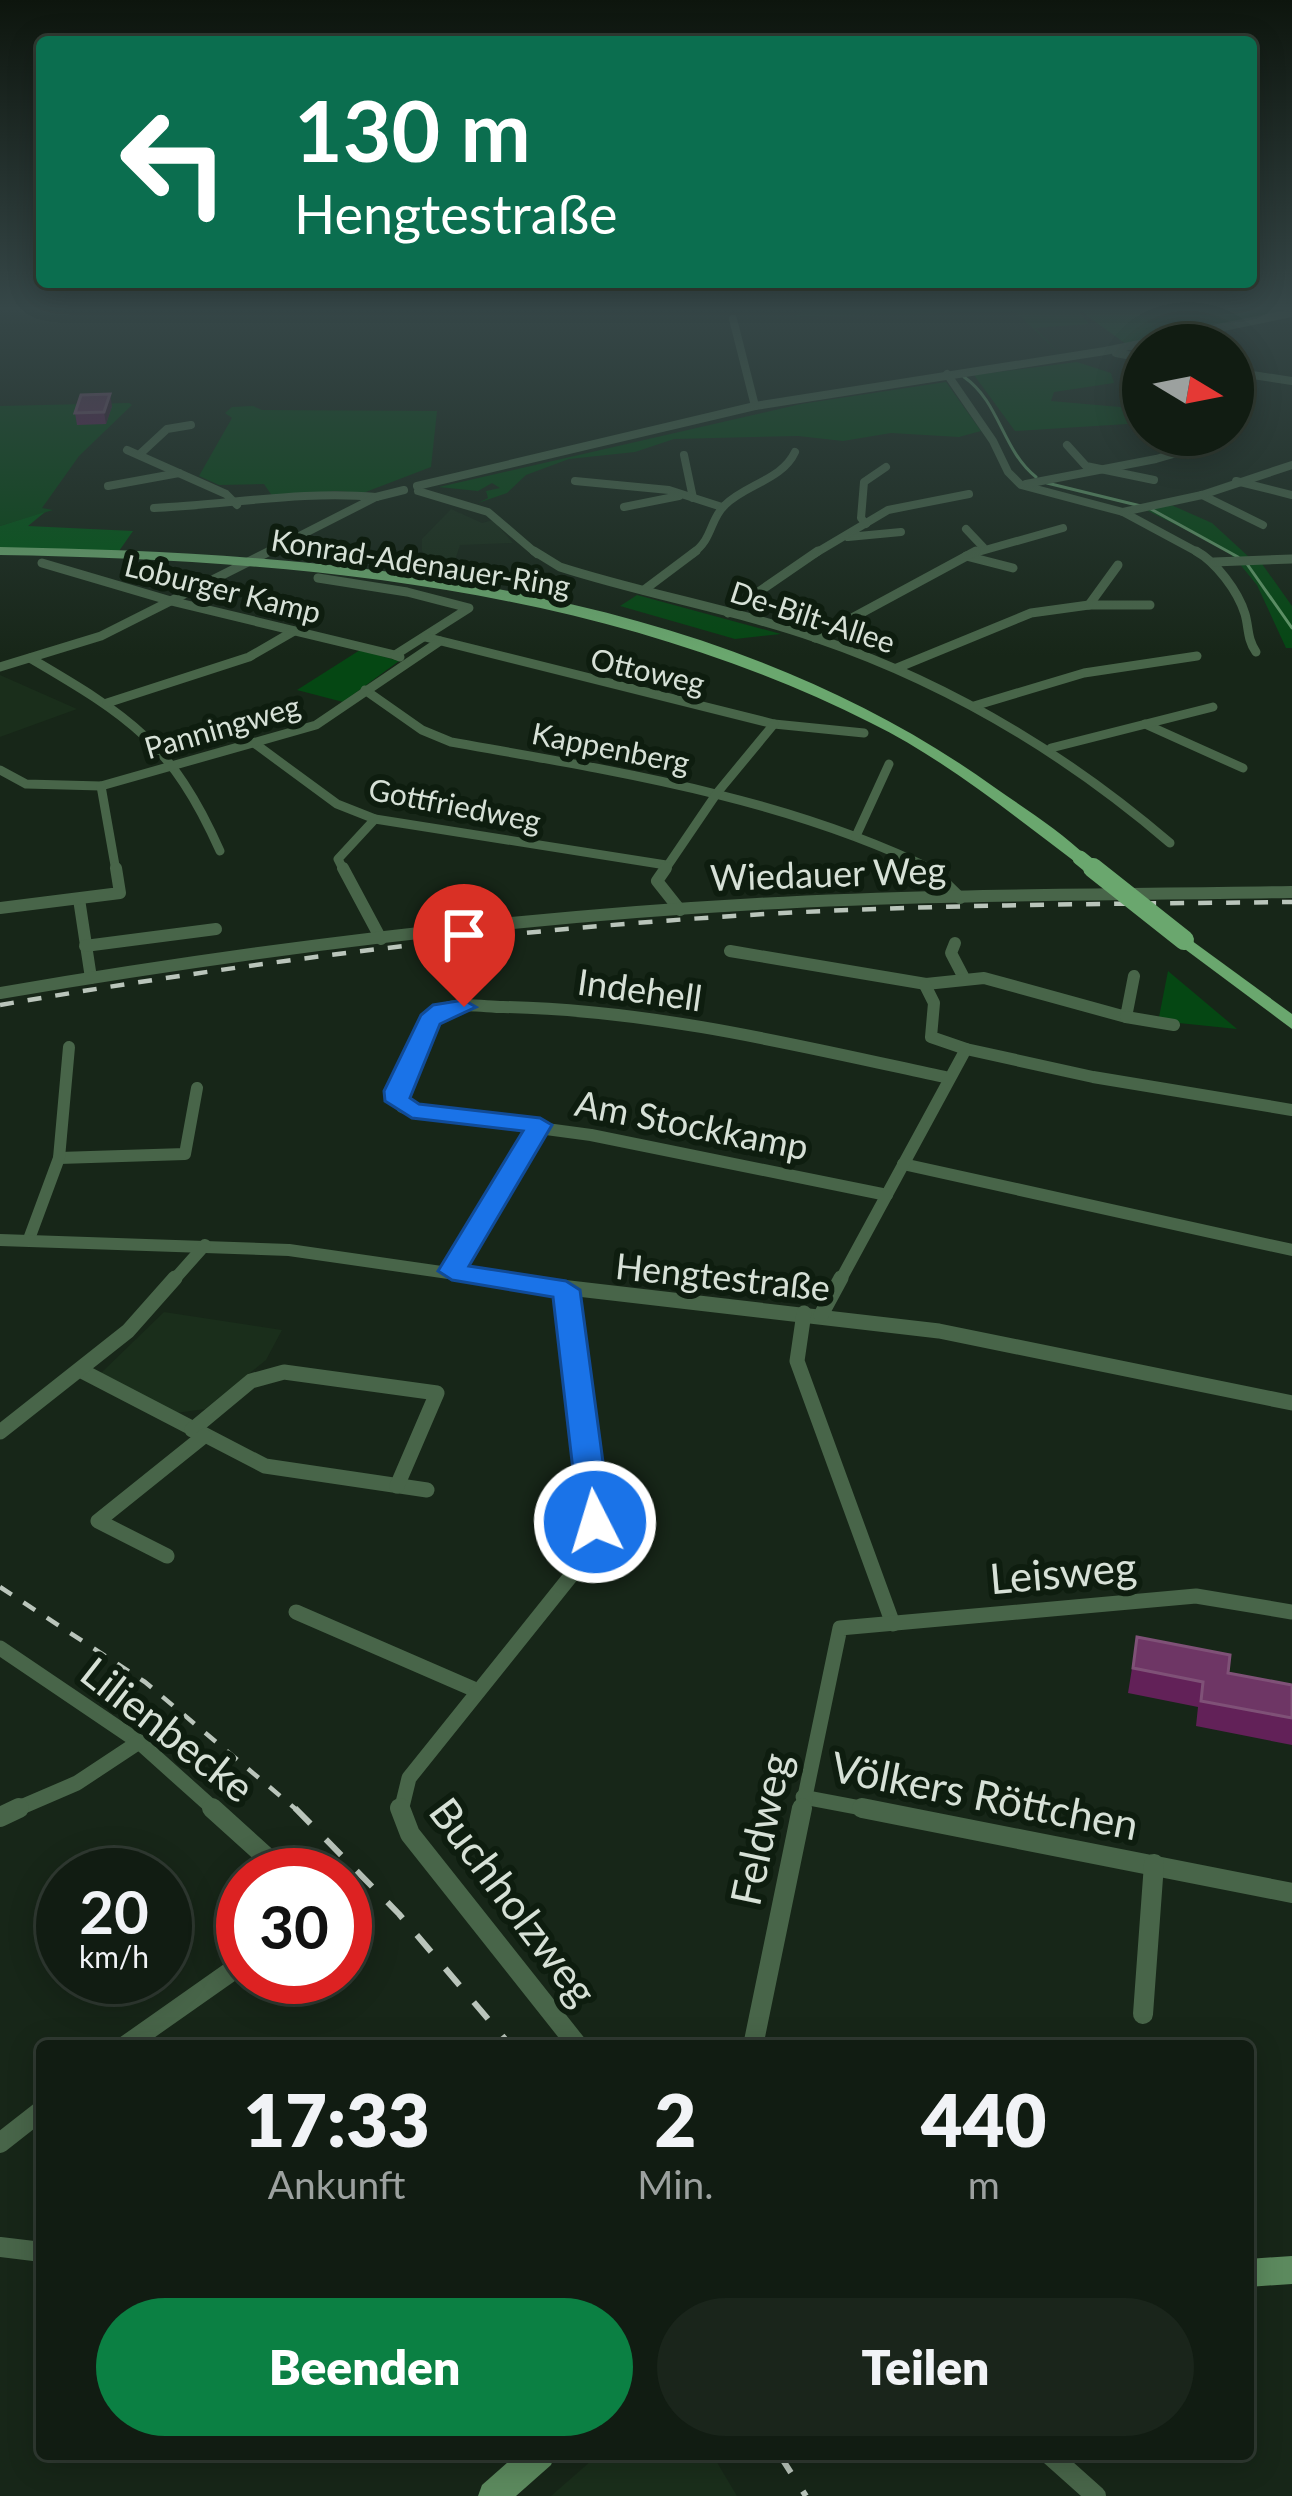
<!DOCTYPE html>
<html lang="de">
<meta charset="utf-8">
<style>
body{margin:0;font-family:Lato,sans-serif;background:#1a251b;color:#f1f3f6;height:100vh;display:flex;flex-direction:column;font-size:45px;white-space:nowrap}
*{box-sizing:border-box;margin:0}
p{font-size:39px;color:#9ca19f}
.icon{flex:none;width:66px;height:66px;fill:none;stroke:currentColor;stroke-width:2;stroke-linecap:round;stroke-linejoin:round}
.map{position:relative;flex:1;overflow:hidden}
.details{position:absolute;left:36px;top:2040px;width:1218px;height:420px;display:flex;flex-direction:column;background:#111c12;border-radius:12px;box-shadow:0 6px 30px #0003,0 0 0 3px #303a32}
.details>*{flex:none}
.top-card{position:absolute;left:36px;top:36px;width:1221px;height:252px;border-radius:12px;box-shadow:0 6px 30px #0003,0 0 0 3px #303a32;background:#0b6e4f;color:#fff;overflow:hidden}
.needle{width:78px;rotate:100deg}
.fabs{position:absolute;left:1122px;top:324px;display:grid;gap:24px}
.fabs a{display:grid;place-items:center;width:132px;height:132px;border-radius:50%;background:#111c12;box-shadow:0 6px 30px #0003,0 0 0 3px #303a32;font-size:60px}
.speed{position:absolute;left:36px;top:1848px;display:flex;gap:24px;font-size:60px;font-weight:700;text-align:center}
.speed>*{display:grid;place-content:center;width:156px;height:156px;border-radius:50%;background:#111c12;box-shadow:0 6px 30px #0003,0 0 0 3px #303a32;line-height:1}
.speed small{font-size:30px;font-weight:400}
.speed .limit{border:18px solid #d22;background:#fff;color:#111}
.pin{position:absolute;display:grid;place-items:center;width:102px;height:102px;color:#fff;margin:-123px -51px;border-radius:50% 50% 50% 0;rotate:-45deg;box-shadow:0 0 12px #0007}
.pin .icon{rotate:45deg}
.me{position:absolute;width:132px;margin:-66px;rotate:355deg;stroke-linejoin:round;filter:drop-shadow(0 0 9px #0008)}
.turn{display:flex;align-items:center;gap:42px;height:252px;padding:0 60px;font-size:54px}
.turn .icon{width:156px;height:156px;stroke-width:2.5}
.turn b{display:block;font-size:84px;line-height:102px}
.eta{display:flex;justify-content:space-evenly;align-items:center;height:204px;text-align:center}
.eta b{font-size:72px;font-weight:800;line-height:84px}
.action{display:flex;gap:24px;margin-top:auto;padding:24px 60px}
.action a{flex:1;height:138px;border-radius:72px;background:#0b8043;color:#fff;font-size:48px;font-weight:800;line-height:138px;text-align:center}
.action a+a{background:#1a251b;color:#f1f3f6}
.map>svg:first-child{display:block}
</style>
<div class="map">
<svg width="1292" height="2496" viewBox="0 0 1292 2496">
<rect width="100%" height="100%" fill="#172618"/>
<g fill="#1a2e1b">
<path d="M451 509 482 523 493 520 513 543 460 545 452 570 431 560 422 551V539Z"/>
<path d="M0 675 77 709 0 737Z"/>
<path d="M164 1312 282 1330 266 1360 205 1409 176 1413 101 1373Z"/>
<path d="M599 2454H712L737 2496H551Z"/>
</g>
<g fill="#054713">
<path d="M808 307H1075L1089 324 1035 328 1060 354 1015 311 795 317Z"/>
<path d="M1131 307H1292V310L1188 330H1159Z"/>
<path d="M1077 362 1111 373 1114 383 1054 392 1051 401 1143 409V423L1015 431 974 375Z"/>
<path d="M946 382 981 431 959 437 891 433 843 441 798 436 674 439 635 452 569 459 526 475 507 493 478 503 488 498 486 491 500 488 492 483 478 491 439 487 801 404Z"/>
<path d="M129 403 132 405 79 456 42 508 53 510 0 526V406Z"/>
<path d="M253 406 262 410 437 411 431 467 363 493 335 491 275 500 264 484 219 485 199 476 232 418 225 413 232 407Z"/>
<path d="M1169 504 1212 523 1250 558H1234L1227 550 1142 508Z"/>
<path d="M1260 561 1292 606V648H1286L1257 585 1238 562Z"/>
<path d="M637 595 781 634 735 639 620 606Z"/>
<path d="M360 650 399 661 343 702 297 690Z"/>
<path d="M1168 971 1237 1029 1169 1022 1159 1017Z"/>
</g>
<g fill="#005715">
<path d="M1075 307H1131L1166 336 1126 344Z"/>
<path d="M45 512 28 526 133 531 119 551 0 549V526Z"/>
</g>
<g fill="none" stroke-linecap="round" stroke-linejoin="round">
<g stroke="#619868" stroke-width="3">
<path d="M964 377C1000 402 1002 450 1036 477"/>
<path d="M1047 483 1149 508 1238 557"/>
<path d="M1247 564 1292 628"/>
</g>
<g stroke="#486549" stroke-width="8">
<path d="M733 319 755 406"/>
<path d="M1116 353 1143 358"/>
<path d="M1233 372 1292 381"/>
<path d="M947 374 993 441 1008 472 1021 485 1123 512 1201 554"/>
<path d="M1067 445 1086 466 1154 480"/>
<path d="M127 450 226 494 237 505"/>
<path d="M140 454 167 429 191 425"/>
<path d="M684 455 693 498"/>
<path d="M575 481 669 490 722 507"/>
<path d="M1236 481 1292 495"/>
<path d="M1026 484 1156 459 1232 437"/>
<path d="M108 486 179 473"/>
<path d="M417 486 755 406 1105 351 1292 313"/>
<path d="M418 491 488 512 537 554"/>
<path d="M1202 495 1263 525"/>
<path d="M624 507 679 496"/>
<path d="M154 508C228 505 303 490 376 497"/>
<path d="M1123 512 1202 495 1292 465"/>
<path d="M866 524 861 518 864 482 886 467"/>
<path d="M966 529 983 547"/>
<path d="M848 537 901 532"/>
<path d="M264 554 376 497 404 490"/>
<path d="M692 554C714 538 709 520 725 505 746 484 782 480 795 452"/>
<path d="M814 554 888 510 969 494"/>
<path d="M971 554 1063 528"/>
</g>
<g stroke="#486549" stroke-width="9">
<path d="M534 551 560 567C644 594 732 609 816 638 948 683 1065 753 1170 843"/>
<path d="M1196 551C1216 562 1238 591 1245 614 1249 628 1247 639 1256 652"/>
<path d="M966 556 1013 568"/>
<path d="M1214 562 1292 559"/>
<path d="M42 563 171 601 395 655"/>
<path d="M318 578 407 592 469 608 395 655 400 657"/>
<path d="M644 590 696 551"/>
<path d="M1089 605 1118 565"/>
<path d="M728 613 818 551"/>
<path d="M425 637 774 724 864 733"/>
<path d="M815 638 976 551"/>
<path d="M30 658C129 716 172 743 220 851"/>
<path d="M0 667 101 636 270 551"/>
<path d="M897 668 1031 613 1089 605H1150"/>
<path d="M365 690 422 730 451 742C614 771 785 797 935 871"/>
<path d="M107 703 249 657 294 631"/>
<path d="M974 706 1084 673 1197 656"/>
<path d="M1145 724 1243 768"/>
<path d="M254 743 337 804 375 819 666 865"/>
<path d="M1051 748 1213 707"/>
<path d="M0 770 26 784 101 786 316 725 440 641"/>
<path d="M101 786 116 871"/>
<path d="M856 836 889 764"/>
<path d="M344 871 338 859 375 819"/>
<path d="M664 871 717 793 774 724"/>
</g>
<g stroke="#486549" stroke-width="12">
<path d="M343 868 381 939"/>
<path d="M666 868 657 881 680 910"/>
<path d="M929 868 960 898"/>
<path d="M79 899 91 978"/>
<path d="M0 908 120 893 116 868"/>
<path d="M955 943 951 953 963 976"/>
<path d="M85 946 216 929"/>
<path d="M730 951 926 984 984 978 1126 1017 1134 976"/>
<path d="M0 993C251 950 503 918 757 904 935 894 1114 895 1292 892"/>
<path d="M1126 1017 1174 1025"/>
<path d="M966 1049 1093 1077 1292 1110"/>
<path d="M59 1158 185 1154 197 1088"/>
<path d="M903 1164 1292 1250"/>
<path d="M887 1195 591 1135 412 1111 402 1107 397 1092C407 1068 416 1025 440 1011 457 1001 484 1007 503 1007 655 1010 801 1046 949 1078"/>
<path d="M29 1239 59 1158 69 1047"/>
<path d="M0 1240 289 1250 504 1281"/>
<path d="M452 1271 540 1125"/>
<path d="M173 1281 205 1245"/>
<path d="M840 1281 966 1049 931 1037 934 1003 925 985"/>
</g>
<g stroke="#486549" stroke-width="15">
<path d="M483 1278 939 1331 1292 1403"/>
<path d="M804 1313 797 1361 893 1624"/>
<path d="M821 1315 841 1278"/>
<path d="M82 1371 265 1466 427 1490"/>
<path d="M192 1430 251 1381 284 1372 437 1393 397 1486"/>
<path d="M0 1432 128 1331 175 1278"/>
<path d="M167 1556 98 1521 204 1436"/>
<path d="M296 1612 478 1691"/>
<path d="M0 1648 139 1742 216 1811"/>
<path d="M803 1797 877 1811"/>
<path d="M12 1811 77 1783 139 1742"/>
<path d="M401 1811 409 1778 586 1557 597 1505 566 1290"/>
<path d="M802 1811 840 1628 1196 1596 1292 1612"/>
</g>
<g stroke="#486549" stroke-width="20">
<path d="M212 1808 286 1875"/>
<path d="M400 1808 410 1834 578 2046"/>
<path d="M862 1808 1292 1893"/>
<path d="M0 1817 19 1808"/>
<path d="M1143 2014 1154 1864"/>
<path d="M125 2046 243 1963"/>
<path d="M753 2046 802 1808"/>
<path d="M0 2143 42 2110"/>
<path d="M0 2247 42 2252"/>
<path d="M1049 2454 1096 2496"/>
</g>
<g fill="#5c8a5e" fill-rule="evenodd">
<path d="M1292 2256V2284L1248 2287V2259Z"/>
<path d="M517 2454H555L551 2465 516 2496H478L482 2485Z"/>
</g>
<g fill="#6aa76e" fill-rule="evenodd">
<path d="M0 547C339 553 710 583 994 787 1025 809 1061 831 1088 858L1080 863 1074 861C1009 812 944 759 871 723 600 587 298 560 0 555Z"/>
<path d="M1184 935 1292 1014V1029L1178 944V936Z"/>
</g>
<g stroke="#bac5bb" stroke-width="4.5" stroke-dasharray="14 14" stroke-linecap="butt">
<path d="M0 1005C254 961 509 929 766 914 941 904 1117 904 1292 902"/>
<path d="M0 1587 145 1682 298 1811"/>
</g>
<g stroke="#bac5bb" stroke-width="6" stroke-dasharray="22 22" stroke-linecap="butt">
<path d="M295 1808 399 1914 511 2046"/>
<path d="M779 2454 806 2496"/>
</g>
<path stroke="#6aa76e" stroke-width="15" d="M1080 858 1096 871"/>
<path stroke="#6aa76e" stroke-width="20" d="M1093 868 1184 940"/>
</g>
<g fill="#622158">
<path d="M112 406 106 424 77 425 75 413Z"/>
<path d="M1137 1637 1228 1673 1292 1685V1745L1196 1726 1198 1707 1128 1693Z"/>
</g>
<path fill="#3f1b38" d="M110 394 112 406 106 424 104 412Z"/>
<g fill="#6e3665" stroke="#7f5177" stroke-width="3">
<path d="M110 394 104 412 75 413 81 395Z"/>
<path d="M1137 1637 1230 1655 1228 1673 1292 1685V1718L1201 1701 1203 1682 1133 1668Z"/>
</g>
<linearGradient id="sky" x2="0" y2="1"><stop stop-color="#0d150d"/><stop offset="0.47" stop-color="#364748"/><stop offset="1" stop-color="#364748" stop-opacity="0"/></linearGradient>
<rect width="1292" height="656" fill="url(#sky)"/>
<path fill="#1a73e8" stroke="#114b97" stroke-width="3" d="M464 1000 476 1007 440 1024 410 1098 419 1104 540 1118 552 1125 469 1266 566 1281 580 1290 611 1522 606 1530H584L579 1522 553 1297 452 1280 438 1271 523 1131 412 1118 385 1101 384 1091 421 1015 433 1005Z"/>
<g text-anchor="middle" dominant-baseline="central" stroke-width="12" stroke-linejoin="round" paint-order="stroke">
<g font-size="30" fill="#d7e1d7" stroke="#0e1d0f">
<text transform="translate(421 562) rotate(9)">Konrad-Adenauer-Ring</text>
<text transform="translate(223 588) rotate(14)">Loburger Kamp</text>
<text transform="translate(813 616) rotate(18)">De-Bilt-Allee</text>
<text transform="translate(648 670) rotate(13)">Ottoweg</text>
<text transform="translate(222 726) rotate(-16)">Panningweg</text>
<text transform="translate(611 747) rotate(11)">Kappenberg</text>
<text transform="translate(455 804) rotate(11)">Gottfriedweg</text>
</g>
<g font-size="36" fill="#d7e1d7" stroke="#0e1d0f">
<text transform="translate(828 873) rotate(-2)">Wiedauer Weg</text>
<text transform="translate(640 989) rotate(8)">Indehell</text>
<text transform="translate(692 1124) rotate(11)">Am Stockkamp</text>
<text transform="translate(723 1276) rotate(6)">Hengtestraße</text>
</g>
<g font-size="42" fill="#d7e1d7" stroke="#0e1d0f">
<text transform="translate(1063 1572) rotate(-5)">Leisweg</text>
<text transform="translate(168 1729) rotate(38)">Lilienbecke</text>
<text transform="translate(985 1795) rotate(11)">Völkers Röttchen</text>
<text transform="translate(760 1829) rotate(-78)">Feldweg</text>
<text transform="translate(514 1901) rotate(53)">Buchholzweg</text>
</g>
</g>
</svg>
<div class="fabs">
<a><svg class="needle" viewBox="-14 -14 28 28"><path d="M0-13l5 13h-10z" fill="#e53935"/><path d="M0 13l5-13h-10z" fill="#9ca19f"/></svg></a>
</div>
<div class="speed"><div>20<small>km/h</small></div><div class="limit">30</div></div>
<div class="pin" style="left:464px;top:1007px;background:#d93025"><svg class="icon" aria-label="arrive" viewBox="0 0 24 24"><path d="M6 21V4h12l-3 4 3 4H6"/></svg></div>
<svg class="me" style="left:595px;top:1522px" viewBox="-20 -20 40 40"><circle r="17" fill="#1a73e8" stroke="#fff" stroke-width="3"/><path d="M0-11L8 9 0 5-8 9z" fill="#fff"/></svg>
<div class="top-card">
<div class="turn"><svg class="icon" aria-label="left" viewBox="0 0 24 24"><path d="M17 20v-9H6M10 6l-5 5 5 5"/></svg><div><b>130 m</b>Hengtestraße</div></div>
</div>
<section class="details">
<div class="eta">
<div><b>17:33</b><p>Ankunft</p></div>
<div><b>2</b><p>Min.</p></div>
<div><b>440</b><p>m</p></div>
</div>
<div class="action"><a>Beenden</a><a>Teilen</a></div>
</section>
</div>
